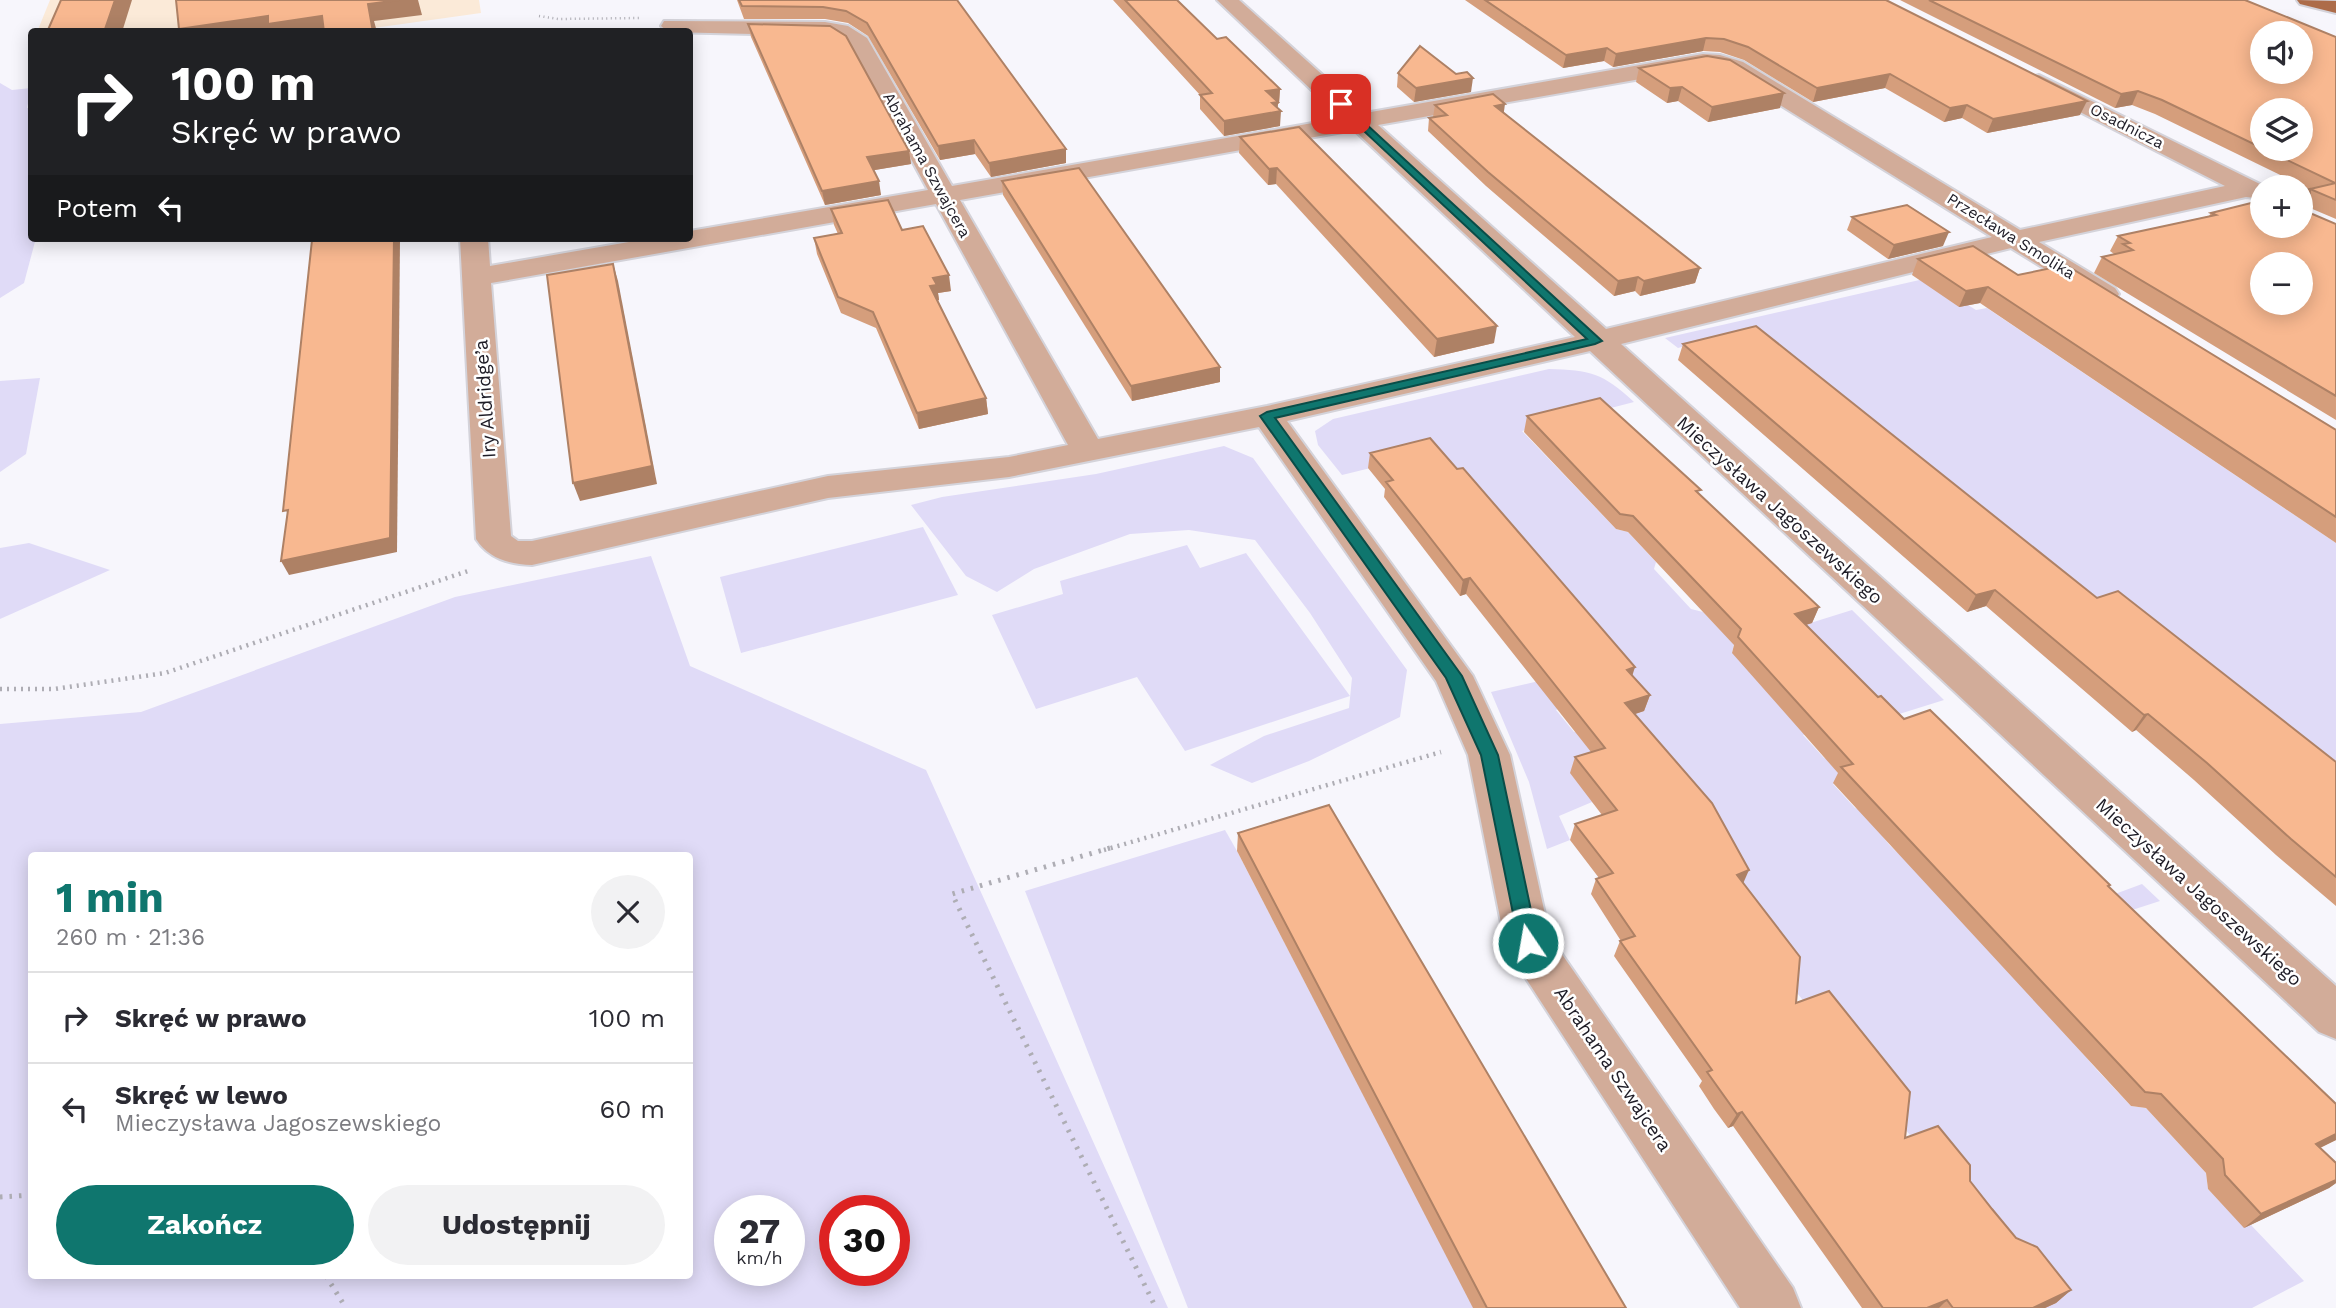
<!DOCTYPE html>
<html lang="pl">
<meta charset="utf-8">
<style>
body{margin:0;font-family:"Work Sans",sans-serif;background:#f2f2f3;color:#2b2b33;height:100vh;display:flex;flex-direction:column;font-size:26px;white-space:nowrap}
*{box-sizing:border-box;margin:0}
p{font-size:23px;color:#7c7c81}
.icon{flex:none;width:38px;height:38px;fill:none;stroke:currentColor;stroke-width:2;stroke-linecap:round;stroke-linejoin:round}
.map{position:relative;flex:1;overflow:hidden}
.side{position:absolute;left:28px;top:852px;width:665px;height:427px;display:flex;flex-direction:column;background:#fff;border-radius:7px;box-shadow:0 4px 18px #0003}
.side>*{flex:none}
.top-card{position:absolute;left:28px;top:28px;width:665px;height:214px;border-radius:7px;box-shadow:0 4px 18px #0003;background:#202124;color:#fff;overflow:hidden}
.tools{position:absolute;left:2250px;top:21px;display:grid;gap:14px}
.tools a{display:grid;place-items:center;width:63px;height:63px;border-radius:50%;background:#fff;box-shadow:0 4px 18px #0003;font-size:35px}
.speed{position:absolute;left:714px;top:1195px;display:flex;gap:14px;font-size:35px;font-weight:700;text-align:center}
.speed>*{display:grid;place-content:center;width:91px;height:91px;border-radius:50%;background:#fff;box-shadow:0 4px 18px #0003;line-height:1}
.speed small{font-size:18px;font-weight:400}
.speed .limit{border:10px solid #d22;background:#fff;color:#111}
.pin{position:absolute;display:grid;place-items:center;width:60px;height:60px;color:#fff;margin:-30px;border-radius:14px;box-shadow:0 4px 10px #0006}
.me{position:absolute;width:77px;margin:-38px;rotate:348deg;stroke-linejoin:round;filter:drop-shadow(0 0 5px #0008)}
.turn{display:flex;align-items:center;gap:24px;height:147px;padding:0 28px;font-size:32px}
.turn .icon{width:91px;height:91px;stroke-width:2.5}
.turn b{display:block;font-size:49px;line-height:60px}
.then{display:flex;align-items:center;height:66px;padding:0 28px;background:#0003;gap:14px;font-size:26px}
.round{display:grid;place-items:center;flex:none;width:74px;height:74px;border-radius:37px;background:#f2f2f3}
.summary{display:flex;align-items:center;justify-content:space-between;height:119px;padding:0 28px}
h1{font-size:42px;font-weight:700;line-height:52px;color:#0f766e}
.cta{display:flex;gap:14px;margin-top:auto;padding:14px 28px}
.cta a{flex:1;height:80px;border-radius:42px;background:#0f766e;color:#fff;font-size:28px;font-weight:700;line-height:80px;text-align:center}
.cta a+a{background:#f2f2f3;color:#2b2b33}
ul{padding:0;list-style:none}
li{display:flex;align-items:center;gap:21px;height:91px;padding:0 28px;border-top:2px solid #e1e1e2}
li div{flex:1}
li b{display:block;font-size:26px}
li em{font-style:normal}
.map>svg:first-child{display:block}
</style>
<div class="map">
<svg width="2336" height="1308" viewBox="0 0 2336 1308">
<rect width="100%" height="100%" fill="#f7f6fc"/>
<path fill="#fbead8" d="M50 0H479L481 13 345 32H37Z"/>
<g fill="#e0dbf7" fill-rule="evenodd">
<path d="M0 83 12 90 31 88 27 108 31 107 32 238H36L24 283 0 298Z"/>
<path d="M1959 271 1968 305 1976 310 1987 308 2336 543V790L1697 343 1678 348 1665 338Z"/>
<path d="M1549 369C1590 370 1603 373 1634 402L1522 431 1616 529 1628 532 1656 562 1654 569 1691 609 1703 612 1734 644 1732 653 1788 630 1852 610 1944 700 1880 720 1827 726 1803 735 1824 758 1837 762 1852 777 1833 784 1855 808 1870 813C1881 836 1893 856 1919 864L2098 1071 2131 1106 2146 1108 2206 1173 2208 1189 2244 1227 2251 1225 2304 1281 2252 1308H2045L2055 1302 1917 1144 1790 984 1592 802 1559 816 1570 840 1547 849 1529 782 1491 692 1539 681 1560 708 1556 710 1574 732 1644 711 1428 454 1342 475 1318 445 1315 431 1333 419Z"/>
<path d="M40 378 26 454 0 472V381Z"/>
<path d="M1224 446 1253 458 1407 670 1400 717 1309 761 1252 783 1210 765 1264 736 1349 708 1352 678 1310 613 1255 540 1189 530 1130 534 1034 569 997 592 966 576 911 505 942 497 1096 474Z"/>
<path d="M923 527 958 595 741 653 720 577Z"/>
<path d="M29 543 110 570 0 619V548Z"/>
<path d="M1187 545 1200 568 1246 553 1350 696 1185 751 1137 677 1036 709 992 615 1063 594 1060 581Z"/>
<path d="M651 556 690 666 926 770 1168 1308H0V724L141 712 455 597ZM32 856H690V1276H32ZM730 1211H789V1270H730ZM835 1211H894V1270H835Z"/>
<path d="M1225 830 1237 851 1474 1308H1188L1025 891Z"/>
<path d="M2142 884 2160 901 2095 922 2080 907Z"/>
</g>
<g fill="none" stroke-linecap="round" stroke-linejoin="round">
<defs>
<path id="minor" d="M1217 0H1239L1365 113 1703 54 1720 55 1743 62 2020 230 2225 186 2031 87 2028 82 2031 77 2039 75 2266 187H2263V199L2246 197 2039 242 2115 288 2119 294 2115 300 2105 303 2095 300 2011 248 1621 344 2336 986V1039L2319 1032 1590 351 1287 421 1473 676 1510 755 1550 937 1793 1288 1801 1308H1740L1512 957 1505 943 1468 755 1436 681 1259 427 1009 477 828 498 532 565C509 564 489 559 476 539L460 238H488L490 266 652 238H690V231L928 190 850 47 833 36 668 32 661 26 664 21 825 22 848 26 867 38 952 186 1341 118ZM1703 68 1727 72 1992 237 1606 329 1378 125ZM1354 130 1575 337 1267 406 1098 439 960 200ZM936 204 1068 445 1009 457 828 476 532 541H518L511 536 491 283Z"/>
<path id="primary" d="M2297 0 2336 1V13L2300 4Z"/>
</defs>
<use href="#minor" stroke="#d4d3da" stroke-width="4"/>
<use href="#primary" stroke="#d4d3da" stroke-width="4"/>
<path stroke="#aeadb4" stroke-width="2.5" stroke-dasharray="1 3.5" stroke-linecap="butt" d="M539 16 558 19 639 18"/>
<g stroke="#aeadb4" stroke-width="4.5" stroke-dasharray="2 5" stroke-linecap="butt">
<path d="M0 689H54L165 673 468 571"/>
<path d="M1104 850 1441 752"/>
</g>
<g stroke="#aeadb4" stroke-width="5" stroke-dasharray="2.5 7" stroke-linecap="butt">
<path d="M1110 848 952 894 1156 1308"/>
<path d="M0 1197 32 1195"/>
<path d="M326 1276 346 1308"/>
</g>
<use href="#minor" fill="#d2ac99" fill-rule="evenodd"/>
<use href="#primary" fill="#ad6c49" fill-rule="evenodd"/>
</g>
<g fill="#d59e7c">
<path d="M737 0H957L1066 149V163L991 177 975 154 940 160 868 36 848 23 825 19H744Z"/>
<path d="M1113 0H1177L1217 39 1280 89 1279 103 1278 104 1277 109 1280 126 1224 136 1200 109V95Z"/>
<path d="M1465 0H1886L2080 115 1987 133 1962 118 1944 122 1885 88 1813 102 1744 60 1720 52 1703 51 1613 67 1604 61 1563 68Z"/>
<path d="M1900 0H2245L2336 37V219L2310 208V213L2336 224V420L2094 273 2102 257 2114 254 2110 251 2118 236 2209 216 2211 213 2309 189 2155 114 2132 105 2115 108Z"/>
<path d="M748 24 909 151 911 164 874 170 881 195 825 205 751 37Z"/>
<path d="M1639 68 1780 108 1708 122 1678 101 1667 103 1636 82Z"/>
<path d="M1398 73 1471 92 1414 102 1397 87Z"/>
<path d="M1435 105 1504 113 1700 268 1695 283 1640 296 1635 291 1614 296 1486 186 1428 131 1429 118 1433 117Z"/>
<path d="M1240 137 1494 343 1434 357 1276 184 1268 185 1239 153Z"/>
<path d="M1002 181 1220 382 1132 401 1003 195Z"/>
<path d="M831 209 902 230 951 291 938 293 939 300 937 301 986 398 988 414 919 429 876 328 841 313 817 254 814 238 838 234 834 225Z"/>
<path d="M1852 217 1943 246 1888 259 1847 230Z"/>
<path d="M1918 259 2018 275 2336 430V543L1980 303 1959 307 1912 275Z"/>
<path d="M1683 344 2097 598 2336 762V906L2276 855 2194 780 2136 730 2132 732 1986 606 1967 612 1678 360Z"/>
<path d="M1527 416 1699 494 1819 607 1812 623 1806 625 1878 697 1904 719 2110 885 2109 887 2336 1104V1140L2320 1148 2336 1163V1183L2329 1188 2244 1228 2208 1189 2206 1173 2146 1108 2131 1106 1833 783 1838 773 1732 653 1734 645 1628 532 1616 529 1524 432Z"/>
<path d="M1370 453 1632 676 1650 695 1644 711 1635 714 1743 883 1796 1003 1905 1138 1970 1181 2016 1238 2071 1290 2056 1303 2045 1308H1862L1733 1126 1728 1128 1714 1109 1699 1086 1702 1081 1614 956 1620 941H1621L1591 894 1596 879 1599 878 1570 840 1575 824 1602 815 1570 773 1575 757 1591 752 1466 594 1460 596 1384 497 1385 489 1368 468Z"/>
<path d="M1238 833 1626 1308H1473L1237 851Z"/>
</g>
<g fill="#ae8165">
<path d="M115 0H132L122 32H104Z"/>
<path d="M399 0H418L422 15 374 21 377 32H373L368 4Z"/>
<path d="M268 16H322L329 32H180L179 29Z"/>
<path d="M1706 38 1703 51 1613 67 1616 54Z"/>
<path d="M1607 48 1604 61 1563 68 1566 55Z"/>
<path d="M1890 74 1885 88 1813 102 1817 88Z"/>
<path d="M1473 78 1471 92 1414 102 1416 88Z"/>
<path d="M1682 87 1678 101 1667 103 1670 88Z"/>
<path d="M1280 89 1279 103 1278 104 1277 112 1281 111 1280 126 1224 136V121L1266 91Z"/>
<path d="M2138 91 2132 105 2115 108 2121 94Z"/>
<path d="M1784 93 1780 108 1708 122 1712 107Z"/>
<path d="M2087 101 2080 115 1987 133 1993 119Z"/>
<path d="M1505 104 1503 118 1495 106Z"/>
<path d="M1967 105 1962 118 1944 122 1950 108Z"/>
<path d="M974 140 975 154 940 160 938 146Z"/>
<path d="M1066 149V163L991 177 989 163Z"/>
<path d="M909 151 911 164 869 171 867 157Z"/>
<path d="M1277 168 1276 184 1268 185 1269 169Z"/>
<path d="M879 181 881 195 825 205 822 191Z"/>
<path d="M1949 232 1943 246 1888 259 1894 245Z"/>
<path d="M394 238H398L400 241 397 552 289 575 281 561Z"/>
<path d="M613 264 618 281 657 484 580 501 573 483Z"/>
<path d="M1700 268 1695 283 1640 296 1644 281Z"/>
<path d="M949 275 951 291 938 293 939 300 932 302 930 286 933 278Z"/>
<path d="M1638 277 1635 291 1614 296 1618 281Z"/>
<path d="M1988 287 1980 303 1959 307 1966 291Z"/>
<path d="M1497 326 1494 343 1434 357 1437 339Z"/>
<path d="M1220 367V382L1132 401 1131 386Z"/>
<path d="M986 398 988 414 919 429 917 413Z"/>
<path d="M1470 578 1466 594 1460 596 1463 580Z"/>
<path d="M1995 590 1986 606 1967 612 1976 595Z"/>
<path d="M1819 607 1812 623 1788 630 1795 614Z"/>
<path d="M1635 667 1630 683 1627 670Z"/>
<path d="M1650 695 1644 711 1620 719 1625 703Z"/>
<path d="M2148 714 2136 730 2132 732 2144 715Z"/>
<path d="M1749 870 1742 886 1737 875Z"/>
<path d="M1742 1112 1733 1126 1728 1128 1737 1114Z"/>
<path d="M2336 1134V1140L2299 1158 2316 1144Z"/>
<path d="M2336 1180V1183L2329 1188 2244 1228 2261 1214Z"/>
<path d="M2071 1290 2056 1303 2045 1308H2033Z"/>
<path d="M1947 1300 1939 1308H1927Z"/>
</g>
<g fill="#f8b890" stroke="#ae8165" stroke-width="2" fill-rule="evenodd">
<path d="M61 0H115L104 32H47Z"/>
<path d="M176 0H399L368 4 373 32H324L322 16 268 24V16L179 29Z"/>
<path d="M739 0H957L1066 149 989 163 974 140 938 146 867 23 846 11 823 7 742 6Z"/>
<path d="M1125 0H1177L1217 39 1226 37 1280 89 1266 91 1278 102 1272 103 1281 111 1224 121 1200 95 1212 93Z"/>
<path d="M1485 0H1886L2087 101 1993 119 1967 105 1950 108 1890 74 1817 88 1748 47 1724 39 1706 38 1616 54 1607 48 1566 55Z"/>
<path d="M1929 0H2245L2336 37V183H2335L2162 100 2138 91 2121 94ZM2263 33H2301V72H2263ZM2263 110H2301V149H2263Z"/>
<path d="M748 24 830 26 846 36 909 151 867 157 879 181 822 191Z"/>
<path d="M1420 46 1456 74 1467 72 1473 78 1416 88 1398 73Z"/>
<path d="M1707 56 1730 60 1784 93 1712 107 1682 87 1670 88 1639 68Z"/>
<path d="M1493 94 1505 104 1495 106 1700 268 1644 281 1638 277 1618 281 1488 172 1429 118 1447 115 1435 105Z"/>
<path d="M1299 127 1497 326 1437 339 1277 168 1269 169 1240 137Z"/>
<path d="M1079 168 1220 367 1131 386 1002 181Z"/>
<path d="M2336 183V200L2310 189Z"/>
<path d="M2310 189V213L2336 224V396L2102 257 2133 250 2123 244 2130 243 2118 236 2216 215 2211 213 2263 200V226H2301V191ZM2263 264H2301V303H2263Z"/>
<path d="M888 200 902 230 923 226 949 275 933 278 937 285 930 286 986 398 917 413 873 312 838 297 814 238 842 233 831 209Z"/>
<path d="M1907 205 1949 232 1894 245 1852 217Z"/>
<path d="M316 238H394L390 538 281 561 288 510 283 511 296 389 312 240H316Z"/>
<path d="M1973 246 2018 275 2066 265 2336 430V517L1988 287 1966 291 1918 259Z"/>
<path d="M613 264 652 466 573 483 547 275Z"/>
<path d="M1756 326 2097 598 2118 591 2336 762V877L2291 839 2207 763 2148 714 2144 715 1995 590 1976 595 1683 344Z"/>
<path d="M1600 398 1701 490 1696 491 1819 607 1795 614 1878 697 1881 696 1904 719 1930 710 2110 885 2108 886 2336 1104V1134L2316 1144 2336 1163V1180L2261 1214 2225 1175 2223 1159 2161 1094 2145 1092 1841 767 1853 764 1738 637 1741 629 1633 516 1620 514 1527 416Z"/>
<path d="M1430 438 1457 469 1463 468 1635 667 1627 670 1650 695 1625 703 1712 803 1749 870 1737 875 1800 957 1796 1003 1829 991 1910 1092 1905 1138 1938 1126 1970 1165V1181L1992 1209 2016 1238 2037 1247 2071 1290 2033 1308H1953L1947 1300 1927 1308H1883L1742 1112 1737 1114 1707 1072 1712 1070 1620 941 1635 936 1596 879 1613 873 1575 824 1617 810 1575 757 1605 748 1470 578 1463 580 1421 526 1386 482 1393 480 1370 453Z"/>
<path d="M1329 805 1626 1308H1487L1238 833Z"/>
</g>
<path fill="#0f766e" stroke="#0a4d48" stroke-width="2" d="M1341 101 1602 341 1595 344 1275 418 1462 676 1498 755 1538 943 1535 949 1528 951 1521 949 1519 943 1481 755 1446 678 1260 416 1267 412 1587 339 1337 106 1336 104Z"/>
<g text-anchor="middle" dominant-baseline="central" stroke-width="5" stroke-linejoin="round" paint-order="stroke">
<g font-size="16" fill="#1e1c26" stroke="#fff">
<text transform="translate(2127 126) rotate(27)">Osadnicza</text>
<text transform="translate(927 165) rotate(61)">Abrahama Szwajcera</text>
<text transform="translate(2011 236) rotate(32)">Przecława Smolika</text>
</g>
<g font-size="19" fill="#1e1c26" stroke="#fff">
<text transform="translate(485 399) rotate(-94)">Iry Aldridge’a</text>
<text transform="translate(1780 510) rotate(42)">Mieczysława Jagoszewskiego</text>
<text transform="translate(2199 892) rotate(42)">Mieczysława Jagoszewskiego</text>
<text transform="translate(1613 1069) rotate(56)">Abrahama Szwajcera</text>
</g>
</g>
</svg>
<div class="tools">
<a><svg class="icon" aria-label="sound" viewBox="0 0 24 24"><path d="M4 9h4l5-4v14l-5-4H4zM17 9q2 3 0 6"/></svg></a>
<a><svg class="icon" aria-label="layers" viewBox="0 0 24 24"><path d="M12 4l9 5-9 5-9-5zM3 14l9 5 9-5"/></svg></a>
<a>+</a>
<a>−</a>
</div>
<div class="speed"><div>27<small>km/h</small></div><div class="limit">30</div></div>
<div class="pin" style="left:1341px;top:104px;background:#d93025"><svg class="icon" aria-label="arrive" viewBox="0 0 24 24"><path d="M6 21V4h12l-3 4 3 4H6"/></svg></div>
<svg class="me" style="left:1528px;top:943px" viewBox="-20 -20 40 40"><circle r="17" fill="#0f766e" stroke="#fff" stroke-width="3"/><path d="M0-11L8 9 0 5-8 9z" fill="#fff"/></svg>
<div class="top-card">
<div class="turn"><svg class="icon" aria-label="right" viewBox="0 0 24 24"><path d="M7 20v-9h11M14 6l5 5-5 5"/></svg><div><b>100 m</b>Skręć w prawo</div></div>
<div class="then">Potem<svg class="icon" aria-label="left" viewBox="0 0 24 24"><path d="M17 20v-9H6M10 6l-5 5 5 5"/></svg></div>
</div>
<section class="side">
<div class="summary"><div><h1>1 min</h1><p>260 m · 21:36</p></div><a class="round"><svg class="icon" aria-label="close" viewBox="0 0 24 24"><path d="M6 6l12 12M18 6L6 18"/></svg></a></div>
<ul>
<li><svg class="icon" aria-label="right" viewBox="0 0 24 24"><path d="M7 20v-9h11M14 6l5 5-5 5"/></svg><div><b>Skręć w prawo</b></div><em>100 m</em></li>
<li><svg class="icon" aria-label="left" viewBox="0 0 24 24"><path d="M17 20v-9H6M10 6l-5 5 5 5"/></svg><div><b>Skręć w lewo</b><p>Mieczysława Jagoszewskiego</p></div><em>60 m</em></li>
</ul>
<div class="cta"><a>Zakończ</a><a>Udostępnij</a></div>
</section>
</div>
